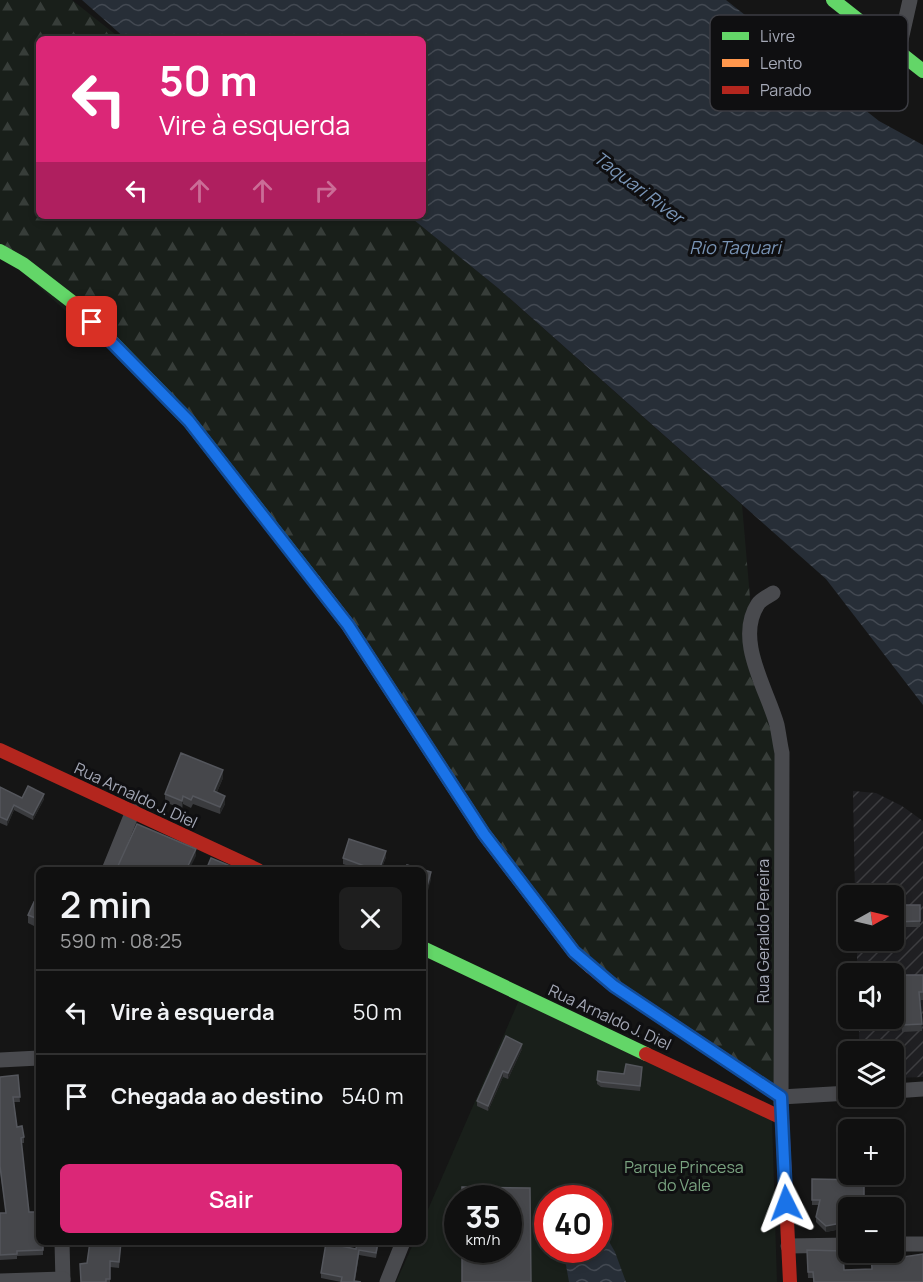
<!DOCTYPE html>
<html lang="pt">
<meta charset="utf-8">
<style>
body{margin:0;font-family:Manrope,sans-serif;background:#1e1e1e;color:#f1f3f6;height:100vh;display:flex;flex-direction:column;font-size:22px;white-space:nowrap}
*{box-sizing:border-box;margin:0}
p{font-size:20px;color:#9c9d9f}
.icon{flex:none;width:33px;height:33px;fill:none;stroke:currentColor;stroke-width:2;stroke-linecap:round;stroke-linejoin:round}
.map{position:relative;flex:1;overflow:hidden}
.drawer{position:absolute;left:36px;top:867px;width:390px;height:378px;display:flex;flex-direction:column;background:#101010;border-radius:9px;box-shadow:0 3px 9px #0003,0 0 0 2px #303030}
.drawer>*{flex:none}
.banner{position:absolute;left:36px;top:36px;width:390px;height:183px;border-radius:9px;box-shadow:0 3px 9px #0003,0 0 0 2px #303030;background:#db2777;color:#fff;overflow:hidden}
.needle{width:39px;rotate:82deg}
.buttons{position:absolute;left:838px;top:885px;display:grid;gap:12px}
.buttons a{display:grid;place-items:center;width:66px;height:66px;border-radius:9px;background:#101010;box-shadow:0 3px 9px #0003,0 0 0 2px #303030;font-size:30px}
.speed{position:absolute;left:444px;top:1185px;display:flex;gap:12px;font-size:30px;font-weight:700;text-align:center}
.speed>*{display:grid;place-content:center;width:78px;height:78px;border-radius:50%;background:#101010;box-shadow:0 3px 9px #0003,0 0 0 2px #303030;line-height:1}
.speed small{font-size:15px;font-weight:400}
.speed .limit{border:9px solid #d22;background:#fff;color:#111}
.pin{position:absolute;display:grid;place-items:center;width:51px;height:51px;color:#fff;margin:-26px;border-radius:12px;box-shadow:0 3px 9px #0006}
.me{position:absolute;width:66px;margin:-33px;rotate:357deg;stroke-linejoin:round;filter:drop-shadow(0 0 4px #0008)}
.turn{display:flex;align-items:center;gap:21px;height:126px;padding:0 24px;font-size:27px}
.turn .icon{width:78px;height:78px;stroke-width:2.5}
.turn b{display:block;font-size:42px;line-height:51px}
.lanes{display:flex;align-items:center;height:57px;padding:0 24px;background:#0003;justify-content:center;gap:30px;direction:ltr}
.lanes .off{opacity:.35}
.round{display:grid;place-items:center;flex:none;width:63px;height:63px;border-radius:9px;background:#1e1e1e}
.overview{display:flex;align-items:center;justify-content:space-between;height:102px;padding:0 24px}
h1{font-size:36px;font-weight:600;line-height:45px}
.button{display:flex;gap:12px;margin-top:auto;padding:12px 24px}
.button a{flex:1;height:69px;border-radius:9px;background:#db2777;color:#fff;font-size:24px;font-weight:600;line-height:69px;text-align:center}
ul{padding:0;list-style:none}
li{display:flex;align-items:center;gap:18px;height:84px;padding:0 24px;border-top:2px solid #303030}
li div{flex:1}
li b{display:block;font-size:22px}
li em{font-style:normal}
.map>svg:first-child{display:block}
</style>
<div class="map">
<svg width="923" height="1282" viewBox="0 0 923 1282">
<defs>
<pattern id="industrial-furrows" width="10" height="10" patternUnits="userSpaceOnUse" patternTransform="scale(1.5)"><rect width="10" height="10" fill="#1f1f22"/><path d="M-1 1l2-2M0 10L10 0M9 11l2-2" fill="none" stroke="#3d3d40"/></pattern>
<pattern id="forest-firs" width="22" height="20" patternUnits="userSpaceOnUse" patternTransform="scale(1.5)"><rect width="22" height="20" fill="#191f1a"/><path d="M5 1l3.5 6h-7zM16 11l3.5 6h-7z" fill="#373d39"/></pattern>
<pattern id="water-waves" width="16" height="10" patternUnits="userSpaceOnUse" patternTransform="scale(1.5)"><rect width="16" height="10" fill="#272e37"/><path d="M0 5q4-4 8 0t8 0" fill="none" stroke="#434952"/></pattern>
</defs>
<rect width="100%" height="100%" fill="#151515"/>
<path fill="url(#industrial-furrows)" d="M853 791 876 793 902 806 923 821V1077L894 1078V1052L859 1051V1019L894 1018V974L857 973V941L894 940V896L855 895Z"/>
<path fill="url(#forest-firs)" d="M0 0H72L121 39H39V216H409L498 288 742 505 752 621 777 724 781 1097 574 952 348 625 189 421 0 252Z"/>
<path fill="#191f1a" fill-rule="evenodd" d="M519 1000 772 1118 777 1282H396L414 1242H423V1221ZM458 1198H508V1250H458ZM548 1198H598V1250H548Z"/>
<g fill="url(#water-waves)">
<path d="M82 0H726L879 121 923 145V705L826 579 498 288 409 216H423V39H126Z"/>
<path d="M599 1224 615 1252 626 1282H569L566 1265 559 1250H598Z"/>
</g>
<g fill="none" stroke-linecap="round" stroke-linejoin="round">
<g stroke="#494a4e" stroke-width="15">
<path d="M898 53 910 0"/>
<path d="M773 593C769 596 761 599 758 604 734 640 768 691 777 725 779 735 780 744 782 753L781 1104"/>
<path d="M109 870 133 811"/>
<path d="M0 1060 39 1058"/>
<path d="M894 1091 923 1089"/>
<path d="M781 1097 849 1093"/>
<path d="M62 1242 63 1282"/>
<path d="M894 1244H923"/>
<path d="M788 1246 849 1245"/>
<path d="M0 1281 63 1279"/>
<path d="M387 1282 403 1242"/>
</g>
<g stroke="#63d668" stroke-width="14">
<path d="M833 0 923 71"/>
<path d="M0 251 23 264 76 305 189 421 314 581"/>
<path d="M423 948 646 1054"/>
</g>
<path stroke="#ff974d" stroke-width="14" d="M314 581 348 625 484 834 574 952 591 967"/>
<g stroke="#b3261e" stroke-width="14">
<path d="M0 750 258 870"/>
<path d="M591 967 614 986 781 1097"/>
<path d="M646 1054 782 1118 790 1282"/>
</g>
</g>
<g fill="#3a3b3e">
<path d="M223 778 217 792 225 804 220 814 193 804 191 808 183 804 182 809 165 802V794Z"/>
<path d="M0 787 22 798 44 799 33 820 14 810 7 826 0 823Z"/>
<path d="M386 857 381 870H359L343 864V858Z"/>
<path d="M39 904V933L36 932V927L28 923V915Z"/>
<rect x="894" y="905" width="26" height="22"/>
<path d="M894 975H923V1000H920L922 1031 902 1032 899 1000H894Z"/>
<path d="M522 1049 508 1079 503 1077 488 1111 477 1106V1101Z"/>
<path d="M642 1071 640 1091 601 1087 597 1084V1080L624 1074Z"/>
<path d="M18 1075 20 1102H14L17 1127 24 1137V1143H21L29 1212 43 1242V1255L17 1256V1259L0 1260V1213H6L0 1171V1077Z"/>
<path d="M812 1179 849 1208V1227L844 1221 836 1230 826 1232 816 1222V1217L819 1205H812Z"/>
<path d="M79 1242H121L119 1268 110 1267V1282H81L87 1263 89 1246 80 1247Z"/>
<path d="M378 1247 376 1258 359 1255 355 1281 341 1282 321 1278V1273L356 1249Z"/>
<path d="M807 1250 844 1270 871 1269 890 1259 923 1282H813V1278H808Z"/>
</g>
<g fill="#262728">
<path d="M223 770V778L214 799V791Z"/>
<path d="M44 794V799L33 820V815Z"/>
<path d="M183 796V804L182 809V801Z"/>
<path d="M225 796V804L220 814V807Z"/>
<path d="M14 805V810L7 826V820Z"/>
<path d="M196 849V856L189 870H186Z"/>
<path d="M386 851V857L381 870H379Z"/>
<path d="M431 872V880L423 908V900Z"/>
<path d="M522 1044V1049L508 1079V1073Z"/>
<path d="M503 1071V1077L488 1111V1106Z"/>
<path d="M844 1215V1221L836 1230 826 1232V1226Z"/>
</g>
<g fill="#46474b" stroke="#54565c" stroke-width="1.5">
<path d="M181 753 223 770 214 791 225 796 220 807 193 796 191 800 183 796 182 801 165 794Z"/>
<path d="M28 786 44 794 33 815 14 805 7 820 0 817V787L22 798Z"/>
<path d="M137 824 196 849 186 870H122L117 868Z"/>
<path d="M349 839 386 851 379 870H375L343 858Z"/>
<path d="M211 858 235 868 234 870H206Z"/>
<path d="M407 865 431 872 423 900V870H406Z"/>
<path d="M888 884 895 890 894 896 861 895 866 888 875 890Z"/>
<path d="M34 902 39 904V925L36 923 38 919 28 915Z"/>
<path d="M894 905H920V921L894 922Z"/>
<path d="M894 975H923V992H919L922 1024 902 1025 899 993H894Z"/>
<path d="M506 1036 522 1044 508 1073 503 1071 488 1106 477 1101Z"/>
<path d="M626 1064 642 1067 640 1086 601 1082 597 1080 598 1071 624 1074Z"/>
<path d="M18 1075 20 1097H13L17 1127 22 1126 24 1137 21 1138 29 1212H39V1242H43V1250L17 1251V1254L0 1255V1213H6L0 1166V1077Z"/>
<path d="M812 1179 864 1180V1202L867 1208H849V1222L844 1215 836 1224 826 1226 816 1217 820 1200H812Z"/>
<path d="M462 1187 530 1188 531 1282H462V1250H508V1198H462Z"/>
<path d="M90 1242H121L119 1262 110 1261V1279H106V1282H81L80 1264 87 1263Z"/>
<path d="M357 1242H378L376 1253 359 1250 354 1281 361 1282H341L342 1277 321 1273 326 1243 356 1249Z"/>
<path d="M807 1250 843 1251 844 1270 872 1269 871 1252H889L890 1259 923 1254V1282H814L813 1272H808Z"/>
</g>
<g fill="none" stroke-linecap="round" stroke-linejoin="round">
<defs>
<path id="route" d="M92 322 189 421 348 625 484 834 574 952 614 986 781 1097 786 1203"/>
</defs>
<use href="#route" stroke="#114b97" stroke-width="15"/>
<use href="#route" stroke="#1a73e8" stroke-width="10"/>
</g>
<g text-anchor="middle" dominant-baseline="central" stroke-width="6" stroke-linejoin="round" paint-order="stroke">
<g font-size="16" fill="#a5a9b7" stroke="#0f0f11">
<text transform="translate(136 795) rotate(25)">Rua Arnaldo J. Diel</text>
<text transform="translate(763 931) rotate(-90)">Rua Geraldo Pereira</text>
<text transform="translate(610 1017) rotate(25)">Rua Arnaldo J. Diel</text>
</g>
<g font-size="16" fill="#7aa380" stroke="#0f0f11">
<text x="684" y="1167">Parque Princesa<tspan x="684" dy="18">do Vale</tspan></text>
</g>
<g font-size="18" font-style="italic" fill="#7994b5" stroke="#0f0f11">
<text transform="translate(639 187) rotate(37)">Taquari River</text>
<text x="735" y="247">Rio Taquari</text>
</g>
</g>
<rect x="710" y="15" width="198" height="96" rx="9" fill="#0f0f11" stroke="#3c3d43" stroke-width="1.5"/>
<rect x="722" y="32" width="27" height="8" fill="#63d668"/>
<rect x="722" y="59" width="27" height="8" fill="#ff974d"/>
<rect x="722" y="86" width="27" height="8" fill="#b3261e"/>
<g font-size="16" fill="#a5a9b7">
<text x="760" y="42">Livre</text>
<text x="760" y="69">Lento</text>
<text x="760" y="96">Parado</text>
</g>
</svg>
<div class="buttons">
<a><svg class="needle" viewBox="-14 -14 28 28"><path d="M0-13l5 13h-10z" fill="#e53935"/><path d="M0 13l5-13h-10z" fill="#9c9d9f"/></svg></a>
<a><svg class="icon" aria-label="sound" viewBox="0 0 24 24"><path d="M4 9h4l5-4v14l-5-4H4zM17 9q2 3 0 6"/></svg></a>
<a><svg class="icon" aria-label="layers" viewBox="0 0 24 24"><path d="M12 4l9 5-9 5-9-5zM3 14l9 5 9-5"/></svg></a>
<a>+</a>
<a>−</a>
</div>
<div class="speed"><div>35<small>km/h</small></div><div class="limit">40</div></div>
<div class="pin" style="left:92px;top:322px;background:#d93025"><svg class="icon" aria-label="arrive" viewBox="0 0 24 24"><path d="M6 21V4h12l-3 4 3 4H6"/></svg></div>
<svg class="me" style="left:786px;top:1203px" viewBox="-20 -20 40 40"><path d="M0-17L14 15 0 8-14 15z" fill="#1a73e8" stroke="#fff" stroke-width="4"/></svg>
<div class="banner">
<div class="turn"><svg class="icon" aria-label="left" viewBox="0 0 24 24"><path d="M17 20v-9H6M10 6l-5 5 5 5"/></svg><div><b>50 m</b>Vire à esquerda</div></div>
<div class="lanes"><svg class="icon" aria-label="left" viewBox="0 0 24 24"><path d="M17 20v-9H6M10 6l-5 5 5 5"/></svg><svg class="icon off" aria-label="ahead" viewBox="0 0 24 24"><path d="M12 20V5M6 11l6-6 6 6"/></svg><svg class="icon off" aria-label="ahead" viewBox="0 0 24 24"><path d="M12 20V5M6 11l6-6 6 6"/></svg><svg class="icon off" aria-label="right" viewBox="0 0 24 24"><path d="M7 20v-9h11M14 6l5 5-5 5"/></svg></div>
</div>
<section class="drawer">
<div class="overview"><div><h1>2 min</h1><p>590 m · 08:25</p></div><a class="round"><svg class="icon" aria-label="close" viewBox="0 0 24 24"><path d="M6 6l12 12M18 6L6 18"/></svg></a></div>
<ul>
<li><svg class="icon" aria-label="left" viewBox="0 0 24 24"><path d="M17 20v-9H6M10 6l-5 5 5 5"/></svg><div><b>Vire à esquerda</b></div><em>50 m</em></li>
<li><svg class="icon" aria-label="arrive" viewBox="0 0 24 24"><path d="M6 21V4h12l-3 4 3 4H6"/></svg><div><b>Chegada ao destino</b></div><em>540 m</em></li>
</ul>
<div class="button"><a>Sair</a></div>
</section>
</div>
